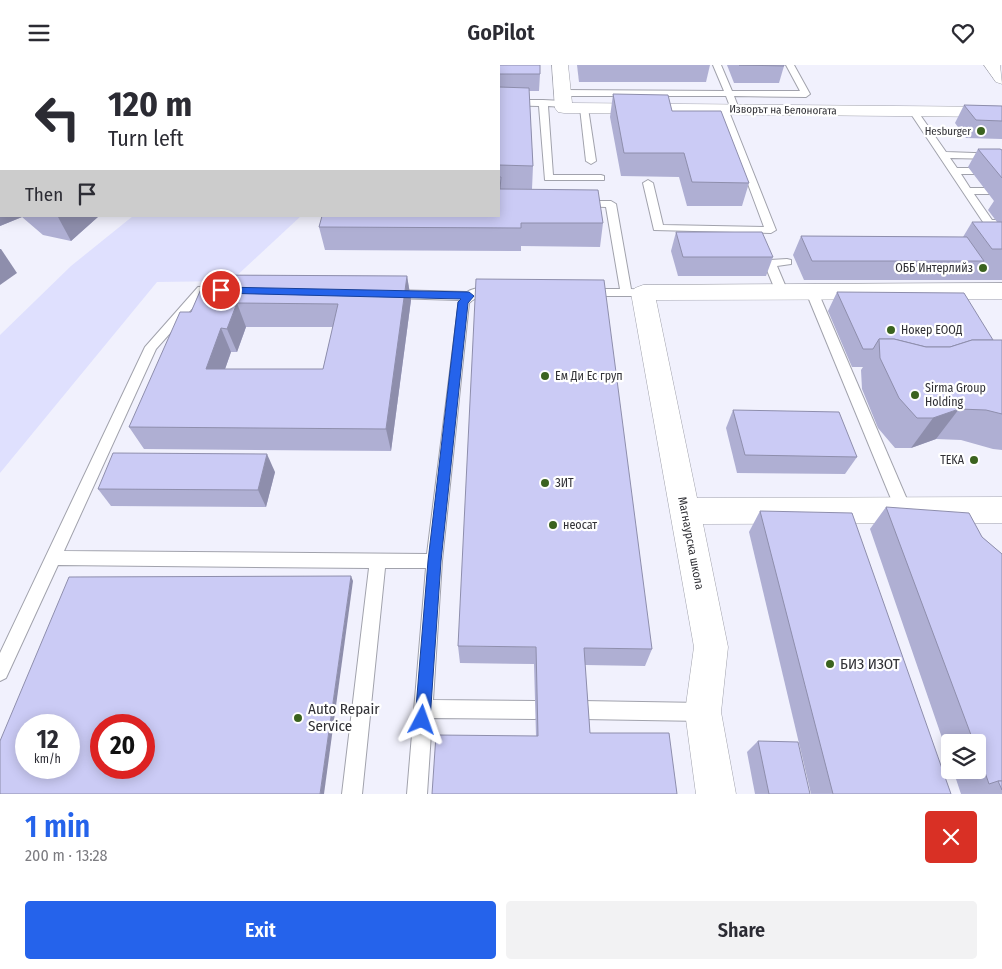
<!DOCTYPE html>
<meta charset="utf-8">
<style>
body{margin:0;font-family:"Fira Sans Condensed",sans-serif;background:#f2f2f3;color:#2b2b33;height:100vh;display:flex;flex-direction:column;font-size:19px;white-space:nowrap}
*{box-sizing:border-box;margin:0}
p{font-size:16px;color:#7c7c81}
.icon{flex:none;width:28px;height:28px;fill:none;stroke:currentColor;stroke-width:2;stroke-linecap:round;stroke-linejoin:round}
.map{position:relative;height:729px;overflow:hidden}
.details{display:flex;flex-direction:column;background:#fff;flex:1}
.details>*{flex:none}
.top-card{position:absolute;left:0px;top:0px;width:500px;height:152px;box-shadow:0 2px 12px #0003;background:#fff;color:#2b2b33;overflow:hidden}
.buttons{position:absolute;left:941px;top:669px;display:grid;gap:10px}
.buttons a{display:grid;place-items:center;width:45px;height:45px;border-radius:5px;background:#fff;box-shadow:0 2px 12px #0003;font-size:25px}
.speed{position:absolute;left:15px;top:649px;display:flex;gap:10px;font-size:25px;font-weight:700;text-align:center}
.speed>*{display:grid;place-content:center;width:65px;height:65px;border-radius:50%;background:#fff;box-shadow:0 2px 12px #0003;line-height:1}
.speed small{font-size:12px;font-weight:400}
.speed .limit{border:8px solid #d22;background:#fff;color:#111}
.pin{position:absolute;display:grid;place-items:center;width:42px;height:42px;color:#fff;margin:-21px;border:2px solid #fff;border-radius:50%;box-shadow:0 1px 5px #0007}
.me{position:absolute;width:55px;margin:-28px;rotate:4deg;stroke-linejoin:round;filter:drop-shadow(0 0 4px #0008)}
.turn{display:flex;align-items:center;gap:18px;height:105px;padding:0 25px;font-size:22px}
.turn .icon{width:65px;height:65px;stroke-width:2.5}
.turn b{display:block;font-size:35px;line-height:42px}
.then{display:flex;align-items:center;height:48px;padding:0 25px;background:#0003;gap:10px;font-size:19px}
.round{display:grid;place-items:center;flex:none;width:52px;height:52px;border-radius:5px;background:#f2f2f3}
.head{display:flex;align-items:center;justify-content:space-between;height:85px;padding:0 25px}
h1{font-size:30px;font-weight:600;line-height:38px;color:#2563eb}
.cta{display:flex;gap:10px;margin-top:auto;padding:10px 25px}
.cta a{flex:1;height:58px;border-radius:5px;background:#2563eb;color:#fff;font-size:20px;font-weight:600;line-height:58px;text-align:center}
.cta a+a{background:#f2f2f3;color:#2b2b33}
header{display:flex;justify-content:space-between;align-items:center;height:65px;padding:0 25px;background:#fff;font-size:22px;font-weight:600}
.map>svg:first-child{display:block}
</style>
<header><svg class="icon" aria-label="menu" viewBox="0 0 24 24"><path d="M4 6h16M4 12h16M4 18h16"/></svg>GoPilot<svg class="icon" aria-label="heart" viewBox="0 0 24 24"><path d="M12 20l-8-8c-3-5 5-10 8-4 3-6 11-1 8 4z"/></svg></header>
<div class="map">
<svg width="1002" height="729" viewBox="0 0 1002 729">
<rect width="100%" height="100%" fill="#f1f1fd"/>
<path fill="#dfe0fe" d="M133 151H301L231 216 157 217 0 408V270L71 201Z"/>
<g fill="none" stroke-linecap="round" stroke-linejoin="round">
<defs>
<g id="service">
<path d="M713 0H721L732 26H800L786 0H794L810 29 806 32 734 31 739 44 735 47 731 44 726 31H562L558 28 562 25 724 26Z"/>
<path d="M543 35 563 36 567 39 563 42 548 41 553 110H601L604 111V115H545L539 41 499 40V35Z"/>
<path d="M584 40 588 43 596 96 591 99 586 96 580 43Z"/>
<path d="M721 42 728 44 776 165 771 168 654 165 643 118 648 115 653 118 663 160 764 162 720 44Z"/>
<path d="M913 43 916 44 946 87 1002 89V97L997 94 950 93 957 103H1002V109H961L970 123H1002V129H974L992 155H1002V161L985 160 909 46Z"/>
<path d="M582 136H611L616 139 631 224 647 225V231H584V225L588 224H620L606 142 578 141 577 139Z"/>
<path d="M787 194 791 195V199L777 201 788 227 782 231 776 227 764 198 770 195Z"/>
<path d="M216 221 220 222V228L205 229 156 284 64 486 427 489 459 235 392 233 386 229 392 225 467 227C474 222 493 220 500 227 492 235 481 227 469 238L442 496 433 635 535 636 541 639 544 645 541 651 535 654 432 653 427 729H407L426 503H385L362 729H342L369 503 58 500 6 613 0 616V588L145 282 198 222Z"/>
<path d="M812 223 818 227 912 446 909 451 904 452 899 451 896 446 806 227Z"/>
<path d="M582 636 703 638 709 641 712 647 709 653 703 656 582 654 576 651 573 645 576 639Z"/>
</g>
<g id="minor">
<path d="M552 0H568L572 38 1002 42V52L564 48 558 47 555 43Z"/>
<path d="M984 0H1000L1002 19 996 17Z"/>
<path d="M1002 218V234L656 235 697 433 1002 432V458L703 459 728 582 721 647 736 729H696L685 647 694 582 631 228 635 223 643 220Z"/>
</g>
</defs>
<use href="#service" stroke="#a1a2ac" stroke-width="2"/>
<use href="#minor" stroke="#a1a2ac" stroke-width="1"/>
<use href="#service" fill="#fff" fill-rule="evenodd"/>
<use href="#minor" fill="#fff" fill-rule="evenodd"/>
</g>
<g fill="#afafd3" fill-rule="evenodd">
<path d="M0 0H42V1H1V30H0Z"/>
<path d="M231 0H276L274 1H231Z"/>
<path d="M577 0H710L706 17H579Z"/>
<path d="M727 0H784V1L779 18H734Z"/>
<path d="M499 1 540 9 539 26H529L533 101 532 124H501L603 158 600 182 521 181V186L325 185 319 162 499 151Z"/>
<path d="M613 29 672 46 749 118 742 141H687L679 112 621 111 610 52Z"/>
<path d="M964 40 1002 41V74L966 73 955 58Z"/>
<path d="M978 84 1002 85V215H804L793 190 801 171 963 172 972 157H997L988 145 994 136 968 102Z"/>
<path d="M0 99 1 151H99L71 176 43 170 22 152 0 161Z"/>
<path d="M676 167 773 192 766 211H678L671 186Z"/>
<path d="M207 210 407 211 411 235 391 386 144 384 129 362 191 247ZM246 262H333L323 304H225L231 287H237Z"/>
<path d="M837 227 993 275H1002V385L993 384 961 375 936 374 911 383H895L878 363 862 324 861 305 863 302H852L828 246Z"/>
<path d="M733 345 857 392 845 409 737 408 726 363Z"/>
<path d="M275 407 266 442 111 441 98 424Z"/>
<path d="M886 442 982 472 1002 489V729H961L953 705H978V678H950V696L870 464Z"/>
<path d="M760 446 951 729H811L749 467Z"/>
<path d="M458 581 652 584 645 601 585 600 590 668 536 671 534 599 460 598Z"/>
<path d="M758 676 810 729H755L747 687Z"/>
</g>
<g fill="#8e8eac">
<path d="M2 0H42V1H1V14L0 12V1Z"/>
<path d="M248 0H276L274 1H248Z"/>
<path d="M1 130V151L22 152 0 161V131Z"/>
<path d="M59 151H99L71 176 58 152Z"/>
<path d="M0 184H1L17 208 0 220Z"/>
<path d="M407 211 411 235 391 386 386 364Z"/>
<path d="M237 238 246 262 237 287 227 264Z"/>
<path d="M221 263 231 287 217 327 206 304Z"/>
<path d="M959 344 936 374 911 383 933 353Z"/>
<path d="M267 389 275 407 266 442 258 425Z"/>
<path d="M351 511 353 516 324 729H320Z"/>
</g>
<g fill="#cbcbf5" stroke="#8e8eac" fill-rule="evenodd">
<path d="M187 0H219L223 1H185Z"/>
<path d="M423 0H540V9H499V1H422Z"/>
<path d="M739 0H784V1Z"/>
<path d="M499 22 529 23 533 101 499 100Z"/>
<path d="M613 29 668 30 672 46H721L749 118 692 117 684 88H624Z"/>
<path d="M964 40 1002 41V56L976 55Z"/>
<path d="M978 84H1000L1002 85V113Z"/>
<path d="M1 98V130L0 131V99Z"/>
<path d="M499 112H501L500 124 598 125 603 158H521V163L319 162 322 151H499Z"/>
<path d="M972 157H1002V184H992Z"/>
<path d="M676 167H762L773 192H683Z"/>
<path d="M801 171 967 172 984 196H812Z"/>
<path d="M207 210 407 211 386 364 129 362 180 247H191ZM237 238 338 239 323 304H206L221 263 227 264Z"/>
<path d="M476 214 604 215 652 584 584 583 590 668H669L677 729H432L436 670 538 671 536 582 458 581Z"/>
<path d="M837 227 964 228 993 275H972L950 282H926L894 274H879L873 284H863Z"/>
<path d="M879 274H894L926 282H950L972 275H1002V349L986 345 959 344 933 353H917L899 333 880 293Z"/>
<path d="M733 345 839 347 857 392 745 390Z"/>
<path d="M113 388 267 389 258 425 98 424Z"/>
<path d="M886 442 969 448 982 472 1002 489V716H998L989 719 978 687V678H974Z"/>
<path d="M760 446 852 448 951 729H833Z"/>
<path d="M351 511 320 729H0V676L69 512ZM26 660H69V702H26ZM101 660H144V702H101Z"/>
<path d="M758 676 798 677 810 729H769Z"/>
<path d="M998 716H1002V725Z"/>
</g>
<path fill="#2563eb" stroke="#184099" d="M221 222 469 227 474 231 468 238 441 496 430 655 428 661 422 663 417 661 415 655 428 496 458 237 461 234 218 228V223Z"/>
<g fill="#3b631f" stroke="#fff" stroke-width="2">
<circle cx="981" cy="66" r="5"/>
<circle cx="983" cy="203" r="5"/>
<circle cx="891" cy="265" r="5"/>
<circle cx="545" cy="311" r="5"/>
<circle cx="915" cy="330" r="5"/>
<circle cx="974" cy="395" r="5"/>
<circle cx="545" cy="418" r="5"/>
<circle cx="553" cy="460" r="5"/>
<circle cx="830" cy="599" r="5"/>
<circle cx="298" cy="653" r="5"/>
</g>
<g text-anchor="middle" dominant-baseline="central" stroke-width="4.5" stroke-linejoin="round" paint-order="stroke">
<g font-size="11" fill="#313136" stroke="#fff">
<text transform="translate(783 45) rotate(1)">Изворът на Белоногата</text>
</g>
<g font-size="11" fill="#313136" stroke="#fff" text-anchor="end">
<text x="971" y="66">Hesburger</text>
</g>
<g font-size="12" fill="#313136" stroke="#fff" text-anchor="start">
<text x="973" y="203" text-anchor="end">ОББ Интерлийз</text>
<text x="901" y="265">Нокер ЕООД</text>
<text x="555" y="311">Ем Ди Ес груп</text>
<text x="925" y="323">Sirma Group<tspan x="925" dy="14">Holding</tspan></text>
<text x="964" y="395" text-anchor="end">TEKA</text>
<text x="555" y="418">ЗИТ</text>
<text x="563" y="460">неосат</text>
</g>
<g font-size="12" fill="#313136" stroke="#fff">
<text transform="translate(691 478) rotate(79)">Магнаурска школа</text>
</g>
<g font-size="15" fill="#313136" stroke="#fff" text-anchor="start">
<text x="840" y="599">БИЗ ИЗОТ</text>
<text x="308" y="644">Auto Repair<tspan x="308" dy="17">Service</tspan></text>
</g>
</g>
</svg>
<div class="buttons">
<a><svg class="icon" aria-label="layers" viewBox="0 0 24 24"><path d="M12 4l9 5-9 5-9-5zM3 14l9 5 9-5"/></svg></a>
</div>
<div class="speed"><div>12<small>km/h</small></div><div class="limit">20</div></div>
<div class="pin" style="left:221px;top:225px;background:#d93025"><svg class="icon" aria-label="arrive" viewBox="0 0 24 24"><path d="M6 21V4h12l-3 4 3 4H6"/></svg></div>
<svg class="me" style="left:422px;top:655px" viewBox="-20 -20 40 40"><path d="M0-17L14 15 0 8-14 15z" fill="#2563eb" stroke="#fff" stroke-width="4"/></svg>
<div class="top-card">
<div class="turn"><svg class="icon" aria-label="left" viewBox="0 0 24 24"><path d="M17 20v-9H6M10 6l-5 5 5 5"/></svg><div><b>120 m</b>Turn left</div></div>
<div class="then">Then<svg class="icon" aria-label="arrive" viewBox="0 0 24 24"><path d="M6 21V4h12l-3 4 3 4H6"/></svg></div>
</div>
</div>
<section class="details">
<div class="head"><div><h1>1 min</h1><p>200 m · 13:28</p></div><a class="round" style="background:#d93025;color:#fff"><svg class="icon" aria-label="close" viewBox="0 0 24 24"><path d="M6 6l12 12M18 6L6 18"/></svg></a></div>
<div class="cta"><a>Exit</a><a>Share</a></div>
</section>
